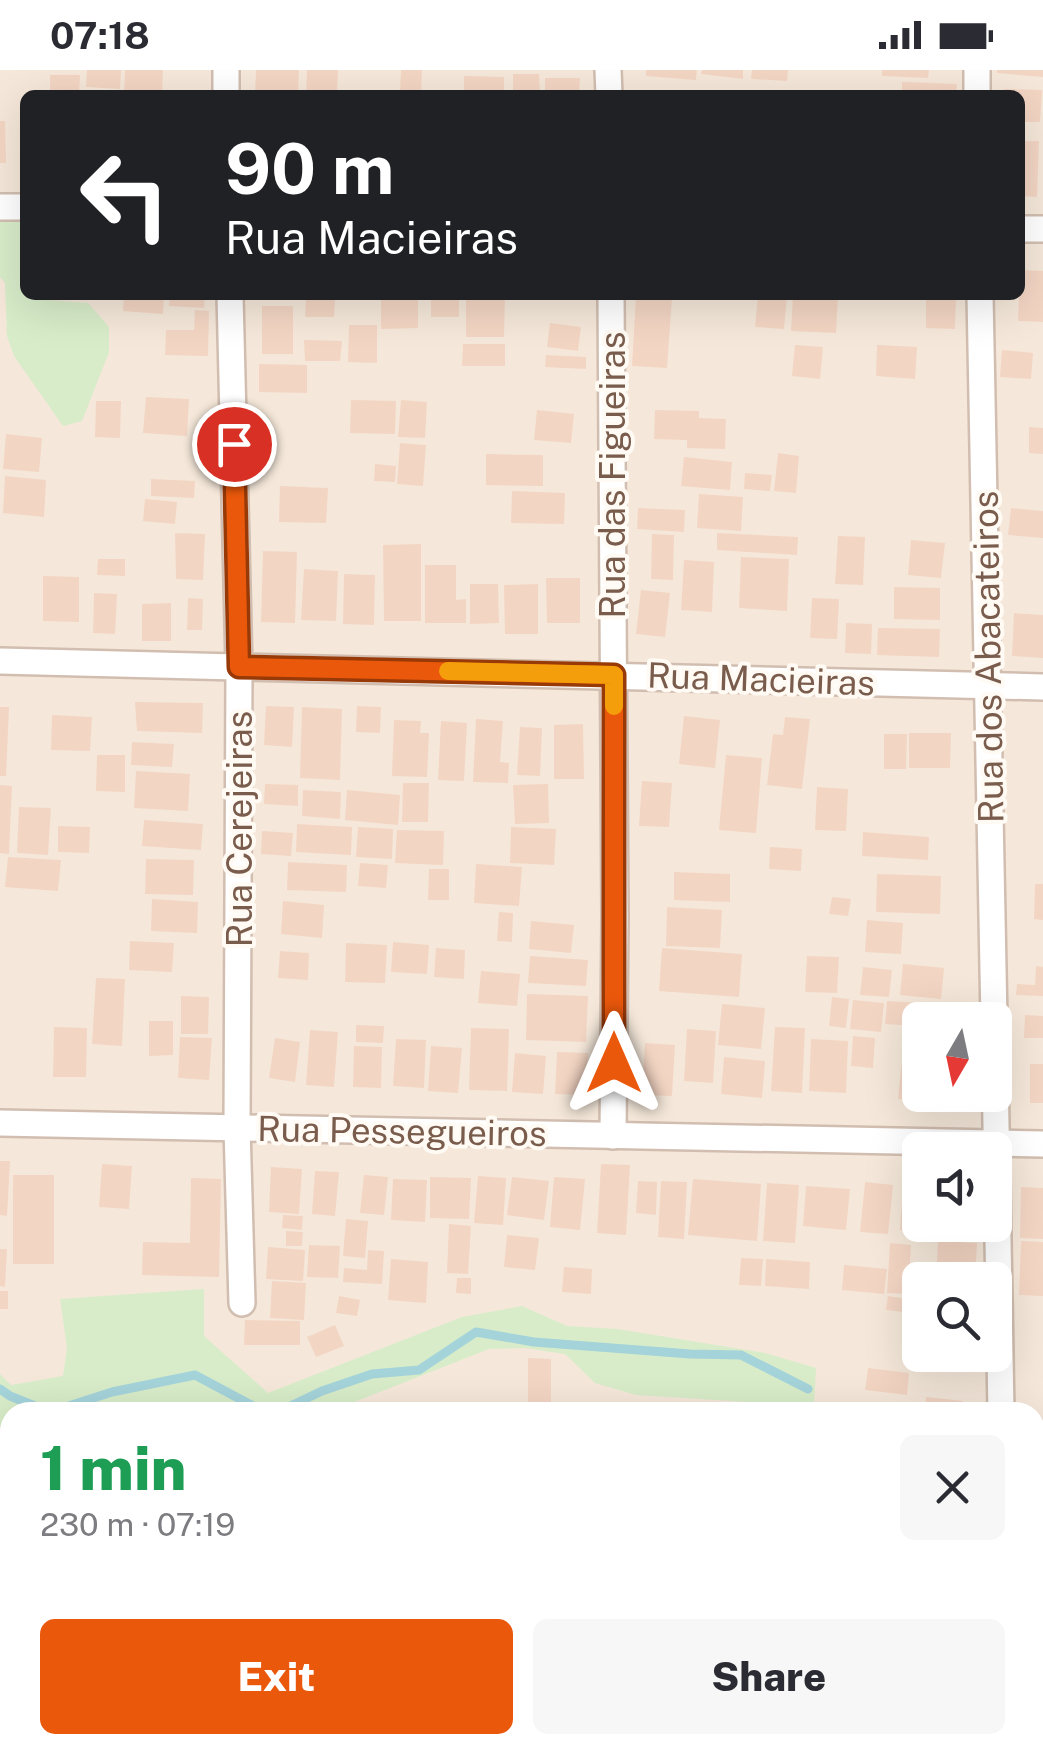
<!DOCTYPE html>
<meta charset="utf-8">
<style>
body{margin:0;font-family:"Public Sans",sans-serif;background:#f7f7f7;color:#2b2b33;height:100vh;display:flex;flex-direction:column;font-size:38px;white-space:nowrap}
*{box-sizing:border-box;margin:0}
p{font-size:32px;color:#7c7c81}
.icon{flex:none;width:55px;height:55px;fill:none;stroke:currentColor;stroke-width:2;stroke-linecap:round;stroke-linejoin:round}
.map{position:relative;flex:1;overflow:hidden}
.drawer{position:absolute;left:0px;top:1332px;width:1045px;height:352px;display:flex;flex-direction:column;background:#fff;border-radius:30px 30px 0 0;box-shadow:0 10px 40px #0002}
.drawer>*{flex:none}
.guide{position:absolute;left:20px;top:20px;width:1005px;height:210px;border-radius:15px;box-shadow:0 10px 40px #0002;background:#202124;color:#fff;overflow:hidden}
.needle{width:65px;rotate:189deg}
.fabs{position:absolute;left:902px;top:932px;display:grid;gap:20px}
.fabs a{display:grid;place-items:center;width:110px;height:110px;border-radius:15px;background:#fff;box-shadow:0 10px 40px #0002;font-size:50px}
.pin{position:absolute;display:grid;place-items:center;width:85px;height:85px;color:#fff;margin:-42px;border:5px solid #fff;border-radius:50%;box-shadow:0 2px 10px #0007}
.me{position:absolute;width:110px;margin:-55px;rotate:0deg;stroke-linejoin:round;filter:drop-shadow(0 0 8px #0008)}
.turn{display:flex;align-items:center;gap:35px;height:210px;padding:0 40px;font-size:45px}
.turn .icon{width:130px;height:130px;stroke-width:2.5}
.turn b{display:block;font-size:70px;line-height:85px}
.round{display:grid;place-items:center;flex:none;width:105px;height:105px;border-radius:15px;background:#f7f7f7}
.headline{display:flex;align-items:center;justify-content:space-between;height:170px;padding:0 40px}
h1{font-size:60px;font-weight:800;line-height:75px;color:#1e9e55}
.cta{display:flex;gap:20px;margin-top:auto;padding:20px 40px}
.cta a{flex:1;height:115px;border-radius:15px;background:#ea580c;color:#fff;font-size:40px;font-weight:800;line-height:115px;text-align:center}
.cta a+a{background:#f7f7f7;color:#2b2b33}
.status{display:flex;justify-content:space-between;align-items:center;height:70px;padding:0 50px;background:#fff;direction:ltr}
.status svg{height:28px;fill:currentColor}
.map>svg:first-child{display:block}
</style>
<div class="status"><b>07:18</b><svg viewBox="0 0 49 12"><path d="M0 12V9h3v3zM5 12V6h3v6zM10 12V3h3v9zM15 12V0h3v12zM26 1h20v11H26zM47 4h2v5h-2z"/></svg></div>
<div class="map">
<svg width="1043" height="1683" viewBox="0 0 1043 1683">
<rect width="100%" height="100%" fill="#fdf6ec"/>
<path fill="#f5e8da" fill-rule="evenodd" d="M0 0H1043V1683H331L327 1675H1035V1342H10L0 1335ZM25 25H1020V225H25ZM920 950H995V1025H920ZM920 1080H995V1155H920ZM920 1210H995V1285H920Z"/>
<g fill="#d8ecc9">
<path d="M0 146 25 150V225H47L48 230 88 233 109 257V282L82 351 63 356 14 286 7 266 5 213 0 207Z"/>
<path d="M204 1219V1266L268 1323 462 1247 522 1236 567 1256 617 1259 765 1283 816 1298 814 1336 636 1325 595 1313 565 1284 525 1278 489 1279 329 1342H207L187 1337 170 1342H10V1363L0 1357V1304L11 1315 63 1306 67 1278 60 1229Z"/>
</g>
<g fill="none" stroke-linecap="round" stroke-linejoin="round">
<g stroke="#a5d3da" stroke-width="9">
<path d="M0 1319 10 1326 50 1342 112 1322 195 1305 264 1342"/>
<path d="M278 1342 322 1321 372 1304 419 1300 476 1262 534 1272 690 1284 741 1285 808 1319"/>
</g>
</g>
<g fill="#f3d5c3">
<path d="M87 0H121L120 19 86 17Z"/>
<path d="M125 0H163L162 25H124Z"/>
<path d="M256 0H299L298 25H255Z"/>
<path d="M307 0H338L337 25H306Z"/>
<path d="M401 0H422L421 23 400 22Z"/>
<path d="M646 0H697L696 10 646 6Z"/>
<path d="M702 0H743V9L701 4Z"/>
<path d="M752 0H788L787 11 751 9Z"/>
<path d="M882 0H929L928 8 882 6Z"/>
<path d="M997 0H1043V7L997 3Z"/>
<path d="M513 4H539L540 25H513Z"/>
<path d="M50 5H80L79 25H50Z"/>
<path d="M464 6 504 7V25H464Z"/>
<path d="M545 8H580L579 25H545Z"/>
<path d="M902 12 957 14 956 25H902Z"/>
<path d="M1004 19 1042 20 1040 52H1020V25H1003Z"/>
<path d="M0 51H5L6 93H0Z"/>
<path d="M1020 71H1039L1037 127 1020 126Z"/>
<path d="M1020 200 1043 201V252L1018 251Z"/>
<path d="M124 225H164L163 244 123 241Z"/>
<path d="M170 225H205L204 238 169 236Z"/>
<rect x="431" y="225" width="28" height="22"/>
<path d="M466 225H505L504 267H466Z"/>
<path d="M758 225H787L784 259 755 257Z"/>
<path d="M793 225H838L836 263 791 261Z"/>
<path d="M926 225H956L955 259 926 258Z"/>
<path d="M636 226 672 228 667 298 632 296Z"/>
<path d="M306 229 335 230 334 247H305Z"/>
<path d="M418 229V258L381 259V230Z"/>
<rect x="262" y="236" width="31" height="48"/>
<path d="M195 240 209 241 208 286 165 285 166 260H194Z"/>
<path d="M550 253 581 257 578 281 547 277Z"/>
<path d="M349 255H377V293L348 292Z"/>
<path d="M304 270 342 271 340 291H305Z"/>
<path d="M463 274H505V296H462Z"/>
<path d="M795 275 823 277 820 309 792 306Z"/>
<path d="M877 275 917 277 915 309 876 306Z"/>
<path d="M1002 280 1033 283 1031 309 1000 307Z"/>
<path d="M546 285 586 287V299L545 297Z"/>
<path d="M259 294 307 295V323L259 322Z"/>
<path d="M146 327 189 329 187 366 143 363Z"/>
<path d="M351 330 396 331 395 364 350 363Z"/>
<path d="M401 330 427 332 425 368 398 367Z"/>
<path d="M96 331H121L120 368 95 367Z"/>
<path d="M537 340 574 344 571 373 534 370Z"/>
<path d="M655 340 699 341V348L726 349 725 379 687 378V370L654 369Z"/>
<path d="M1029 357 1043 358V384L1029 383Z"/>
<path d="M6 364 42 368 39 402 3 399Z"/>
<path d="M400 373 426 375 423 416 397 414Z"/>
<path d="M778 383 799 386 796 423 774 421Z"/>
<path d="M486 384 543 385V416L486 415Z"/>
<path d="M684 387 732 392 730 420 681 416Z"/>
<path d="M375 394 396 396 395 412 374 411Z"/>
<path d="M745 403 772 405 770 421 744 419Z"/>
<path d="M5 406 46 410 44 447 3 443Z"/>
<path d="M151 409 195 411 194 428 151 426Z"/>
<path d="M280 416 328 418 326 453 279 452Z"/>
<path d="M512 421 565 423 564 454 511 453Z"/>
<path d="M699 424 743 427 741 461 697 458Z"/>
<path d="M145 429 177 432 175 454 143 451Z"/>
<path d="M638 438 685 440 684 462 637 459Z"/>
<path d="M1011 438 1043 441V468L1008 465Z"/>
<path d="M175 463 205 464 203 510 176 509Z"/>
<path d="M717 463 798 467 797 485 717 480Z"/>
<path d="M652 464 674 465 673 510 651 509Z"/>
<path d="M838 466 865 467 863 515 835 514Z"/>
<path d="M911 470 945 473 941 508 908 505Z"/>
<path d="M421 474V551H384L383 475Z"/>
<path d="M263 481 297 482 295 553 261 552Z"/>
<path d="M741 487 789 489 787 541 739 538Z"/>
<path d="M98 489H125V506L97 505Z"/>
<path d="M684 490 714 492 712 542 681 540Z"/>
<path d="M425 495H456V530L466 529V553H425Z"/>
<path d="M304 499 338 501 336 551 301 550Z"/>
<path d="M344 504 375 505 374 555 343 554Z"/>
<path d="M43 506 79 507V552L43 551Z"/>
<path d="M546 508H580V553H547Z"/>
<path d="M470 514H498L499 553 470 554Z"/>
<path d="M538 514V564H505L504 515Z"/>
<path d="M894 517 940 518V550L894 549Z"/>
<path d="M641 520 670 523 665 567 636 564Z"/>
<path d="M94 523 117 524 115 564 93 563Z"/>
<path d="M188 528 203 529 202 560H187Z"/>
<path d="M812 528 839 529 837 569 810 568Z"/>
<path d="M171 533V571H142V534Z"/>
<path d="M1014 543 1043 545V588L1012 586Z"/>
<path d="M846 553 872 554 871 584 845 583Z"/>
<path d="M878 558 940 559 939 587 877 585Z"/>
<path d="M135 632 203 633 202 663 137 661Z"/>
<path d="M266 636 294 637 292 677 264 675Z"/>
<path d="M357 636 381 637 380 663 356 662Z"/>
<path d="M0 637H9L6 706H0Z"/>
<path d="M302 637 342 639 340 710 300 708Z"/>
<path d="M52 645 92 647 90 681 51 680Z"/>
<path d="M684 646 720 650 715 698 679 694Z"/>
<path d="M785 647 810 649 802 719 767 715 773 664 783 665Z"/>
<path d="M476 649 503 651 500 692 509 693 508 713 473 712Z"/>
<path d="M394 650 421 651 420 663H429L427 707 392 706Z"/>
<path d="M441 651 467 653 464 711 438 710Z"/>
<path d="M583 654 584 709H554V655Z"/>
<path d="M520 657 542 658 540 706 517 705Z"/>
<path d="M909 663H951L950 698H909Z"/>
<path d="M884 664H907L906 699H884Z"/>
<path d="M132 672 174 674 172 697 131 695Z"/>
<path d="M97 685H125V722L96 721Z"/>
<path d="M726 685 762 688 756 763 719 760Z"/>
<path d="M136 701 190 704 188 741 134 738Z"/>
<path d="M642 711 672 713 669 757 639 756Z"/>
<path d="M403 713H429L428 752H402Z"/>
<path d="M265 714 298 715V736L264 734Z"/>
<path d="M548 714 549 753 515 754 513 715Z"/>
<path d="M0 715 12 716 9 784 0 783Z"/>
<path d="M817 717 848 719 846 761 815 760Z"/>
<path d="M303 720 341 722 340 749 302 746Z"/>
<path d="M347 720 400 725 398 755 345 750Z"/>
<path d="M19 737 51 738 48 785 17 783Z"/>
<path d="M144 750 203 754 201 780 142 776Z"/>
<path d="M297 754 352 757 351 785 296 782Z"/>
<path d="M58 756 90 757 89 783 58 782Z"/>
<path d="M358 757 393 759 392 789 356 787Z"/>
<path d="M511 757 556 759 554 795 510 793Z"/>
<path d="M397 760 444 761 443 795 395 793Z"/>
<path d="M262 761 293 763 291 786 261 784Z"/>
<path d="M863 762 929 767 928 790 862 786Z"/>
<path d="M770 777 802 779 801 801 769 799Z"/>
<path d="M8 787 61 790 58 821 5 817Z"/>
<path d="M146 789 194 790 193 825 145 824Z"/>
<path d="M288 792 347 795 346 822 287 820Z"/>
<path d="M360 793 388 795 386 818 358 816Z"/>
<path d="M476 794 522 797 519 836 474 833Z"/>
<path d="M429 799H449V830H428Z"/>
<path d="M674 802 730 804V832L674 830Z"/>
<path d="M877 804 941 806 940 844 876 842Z"/>
<path d="M1035 814H1043V850L1034 849Z"/>
<path d="M832 827 851 829 848 846 829 844Z"/>
<path d="M152 829 198 832 197 863 151 861Z"/>
<path d="M283 831 324 835 322 868 281 864Z"/>
<path d="M667 837 722 840 720 878 666 876Z"/>
<path d="M499 842 513 843 512 872 497 871Z"/>
<path d="M867 850 903 853 901 884 865 882Z"/>
<path d="M531 851 574 855 571 883 529 879Z"/>
<path d="M130 871 174 873 172 902 129 900Z"/>
<path d="M393 872 429 875 427 904 391 902Z"/>
<path d="M346 873 387 875 385 913 345 912Z"/>
<path d="M436 878 465 880 464 909 434 907Z"/>
<path d="M662 878 742 884 739 927 659 921Z"/>
<path d="M280 881 309 883 308 910 278 908Z"/>
<path d="M530 886 588 890 586 916 528 913Z"/>
<path d="M807 886 839 887 837 923 805 922Z"/>
<path d="M903 894 944 898 941 929 900 925Z"/>
<path d="M1036 896 1043 897V926L1016 925 1017 914 1035 915Z"/>
<path d="M863 897 892 900 889 927 860 925Z"/>
<path d="M481 901 520 904 517 936 478 933Z"/>
<path d="M96 908 125 909 122 976 92 974Z"/>
<path d="M527 924 588 926 586 972 526 970Z"/>
<path d="M181 926 209 927 208 964H181Z"/>
<path d="M832 927 849 929 846 958 829 956Z"/>
<path d="M853 930 884 933 881 962 850 959Z"/>
<path d="M887 931 919 933 917 956 885 954Z"/>
<path d="M933 932 964 934 963 950H932Z"/>
<path d="M722 934 765 938 761 979 718 975Z"/>
<path d="M1025 945 1043 946V968H1024Z"/>
<path d="M149 951H173V985L149 986Z"/>
<path d="M356 955 384 956 383 973 356 972Z"/>
<path d="M54 957 87 958 86 1007H53Z"/>
<path d="M775 957 805 958 802 1023 771 1021Z"/>
<path d="M471 958 509 959 507 1021 469 1020Z"/>
<path d="M687 959 716 961 713 1013 684 1011Z"/>
<path d="M310 960 338 962 334 1017 306 1015Z"/>
<path d="M853 966 875 968 873 998 851 996Z"/>
<path d="M180 967 212 968 209 1010 178 1008Z"/>
<path d="M275 968 300 972 295 1012 269 1008Z"/>
<path d="M396 969 426 970 424 1018 393 1016Z"/>
<path d="M811 969 848 971 846 1023 809 1021Z"/>
<path d="M645 973 675 975 672 1026 642 1025Z"/>
<path d="M354 976 382 977 381 1018 353 1017Z"/>
<path d="M431 976 462 978 458 1023 428 1021Z"/>
<path d="M557 982 588 983 586 1025 555 1024Z"/>
<path d="M903 982 920 983 921 1031 898 1029Z"/>
<path d="M515 983 546 986 543 1024 512 1022Z"/>
<path d="M724 987 765 991 762 1028 721 1024Z"/>
<rect x="1030" y="994" width="13" height="39"/>
<path d="M0 1091H10L7 1146 0 1145Z"/>
<path d="M102 1094 132 1096 129 1139 99 1137Z"/>
<path d="M601 1094 630 1095 626 1165 597 1163Z"/>
<path d="M271 1097 302 1099 299 1144 269 1142Z"/>
<path d="M315 1101 339 1102 335 1146 312 1144Z"/>
<rect x="13" y="1105" width="41" height="89"/>
<path d="M364 1105 388 1107 384 1145 360 1143Z"/>
<path d="M478 1106 506 1108 503 1155 474 1153Z"/>
<path d="M430 1107 471 1108 469 1149 430 1148Z"/>
<path d="M512 1107 549 1111 544 1150 507 1145Z"/>
<path d="M554 1107 585 1109 580 1160 550 1157Z"/>
<path d="M191 1108 221 1109 219 1207 142 1205 143 1172 190 1173Z"/>
<path d="M393 1109 427 1110 425 1152 391 1150Z"/>
<path d="M693 1109 761 1114 757 1171 688 1165Z"/>
<path d="M638 1111 657 1112 656 1145 636 1143Z"/>
<path d="M661 1111 687 1112 684 1169 658 1167Z"/>
<path d="M865 1112 893 1115 888 1164 860 1162Z"/>
<path d="M767 1113 799 1115 795 1173 763 1171Z"/>
<path d="M806 1116 850 1119 846 1160 803 1156Z"/>
<path d="M903 1116 920 1117V1155H927V1162L900 1160Z"/>
<path d="M1021 1117 1043 1118V1169L1020 1168Z"/>
<path d="M283 1145 303 1146 302 1160 282 1158Z"/>
<path d="M346 1149 368 1151 365 1188 343 1186Z"/>
<path d="M449 1154 471 1156 468 1204 447 1203Z"/>
<path d="M286 1161 303 1162 302 1176H286Z"/>
<path d="M507 1165 539 1168 535 1200 504 1197Z"/>
<path d="M938 1171 977 1173 975 1210H936Z"/>
<path d="M1021 1171 1043 1172V1226L1019 1225Z"/>
<path d="M890 1173 911 1175 908 1224 887 1223Z"/>
<path d="M309 1175 340 1176 338 1208 307 1207Z"/>
<path d="M268 1177 305 1180 303 1211 266 1209Z"/>
<path d="M0 1179H7L5 1217 0 1216Z"/>
<path d="M368 1180 384 1181 382 1214 343 1212 344 1198 367 1200Z"/>
<path d="M741 1188 763 1189 761 1216 739 1215Z"/>
<path d="M391 1189 428 1192 426 1233 388 1230Z"/>
<path d="M766 1189 810 1192 809 1219 765 1216Z"/>
<path d="M844 1195 887 1199 884 1224 842 1220Z"/>
<path d="M564 1197 592 1199 591 1224 562 1222Z"/>
<path d="M457 1208H471V1224L456 1223Z"/>
<path d="M272 1211 306 1213 304 1250 270 1248Z"/>
<rect x="0" y="1221" width="8" height="18"/>
<path d="M339 1226 360 1230 357 1246 336 1243Z"/>
<path d="M888 1226 920 1231V1244L886 1240Z"/>
<path d="M245 1250 300 1251V1275H244Z"/>
<path d="M335 1255 344 1276 316 1287 307 1267Z"/>
<path d="M926 1285H965V1290L926 1288Z"/>
<path d="M528 1288 551 1289V1340H528Z"/>
<path d="M868 1298 909 1303 907 1325 865 1320Z"/>
<path d="M926 1327 963 1331 962 1342H925Z"/>
<path d="M1041 1351H1043V1388L1036 1387Z"/>
<path d="M3 1591 10 1600V1610L0 1618V1593Z"/>
<path d="M483 1675 485 1683H467L466 1679Z"/>
<rect x="528" y="1675" width="36" height="8"/>
<rect x="566" y="1675" width="34" height="8"/>
<rect x="864" y="1675" width="27" height="8"/>
<path d="M899 1675H917L918 1683H899Z"/>
<rect x="943" y="1675" width="22" height="8"/>
</g>
<g fill="none" stroke-linecap="round" stroke-linejoin="round">
<defs>
<g id="service">
<path d="M0 1429 10 1439"/>
<path d="M237 1675 241 1683"/>
</g>
<g id="minor">
<path d="M226 0V25"/>
<path d="M608 0 609 25"/>
<path d="M977 0V25"/>
<path d="M0 137H25"/>
<path d="M1020 159H1043"/>
<path d="M230 225 239 597 237 1058 242 1233"/>
<path d="M611 225 615 847 613 1066"/>
<path d="M980 225 994 950"/>
<path d="M0 591 1043 617"/>
<path d="M995 998 1001 1342"/>
<path d="M0 1053 1043 1074"/>
<path d="M1035 1554H1043"/>
<path d="M1006 1675V1683"/>
</g>
</defs>
<use href="#service" stroke="#d1beb0" stroke-width="18"/>
<use href="#minor" stroke="#d1beb0" stroke-width="30"/>
<use href="#service" stroke="#fff" stroke-width="12"/>
<use href="#minor" stroke="#fff" stroke-width="25"/>
</g>
<g fill="none" stroke-linecap="round" stroke-linejoin="round">
<defs>
<path id="route" d="M234 374 239 597 614 605V993"/>
</defs>
<use href="#route" stroke="#983908" stroke-width="25"/>
<use href="#route" stroke="#ea580c" stroke-width="18"/>
<path stroke="#f59e0b" stroke-width="18" d="M448 601 614 605V636"/>
</g>
<g text-anchor="middle" dominant-baseline="central" stroke-width="8" stroke-linejoin="round" paint-order="stroke">
<g font-size="35" fill="#7a5c4d" stroke="#fffaf3">
<text transform="translate(612 405) rotate(-90)">Rua das Figueiras</text>
<text transform="translate(988 587) rotate(-91)">Rua dos Abacateiros</text>
<text transform="translate(761 609) rotate(2)">Rua Macieiras</text>
<text transform="translate(239 759) rotate(-90)">Rua Cerejeiras</text>
<text transform="translate(402 1061) rotate(1)">Rua Pessegueiros</text>
</g>
</g>
</svg>
<div class="fabs">
<a><svg class="needle" viewBox="-14 -14 28 28"><path d="M0-13l5 13h-10z" fill="#e53935"/><path d="M0 13l5-13h-10z" fill="#7c7c81"/></svg></a>
<a><svg class="icon" aria-label="sound" viewBox="0 0 24 24"><path d="M4 9h4l5-4v14l-5-4H4zM17 9q2 3 0 6"/></svg></a>
<a><svg class="icon" aria-label="search" viewBox="0 0 24 24"><circle cx="10" cy="10" r="6"/><path d="M15 15l6 6"/></svg></a>
</div>
<div class="pin" style="left:234px;top:374px;background:#d93025"><svg class="icon" aria-label="arrive" viewBox="0 0 24 24"><path d="M6 21V4h12l-3 4 3 4H6"/></svg></div>
<svg class="me" style="left:614px;top:993px" viewBox="-20 -20 40 40"><path d="M0-17L14 15 0 8-14 15z" fill="#ea580c" stroke="#fff" stroke-width="4"/></svg>
<div class="guide">
<div class="turn"><svg class="icon" aria-label="left" viewBox="0 0 24 24"><path d="M17 20v-9H6M10 6l-5 5 5 5"/></svg><div><b>90 m</b>Rua Macieiras</div></div>
</div>
<section class="drawer">
<div class="headline"><div><h1>1 min</h1><p>230 m · 07:19</p></div><a class="round"><svg class="icon" aria-label="close" viewBox="0 0 24 24"><path d="M6 6l12 12M18 6L6 18"/></svg></a></div>
<div class="cta"><a>Exit</a><a>Share</a></div>
</section>
</div>
